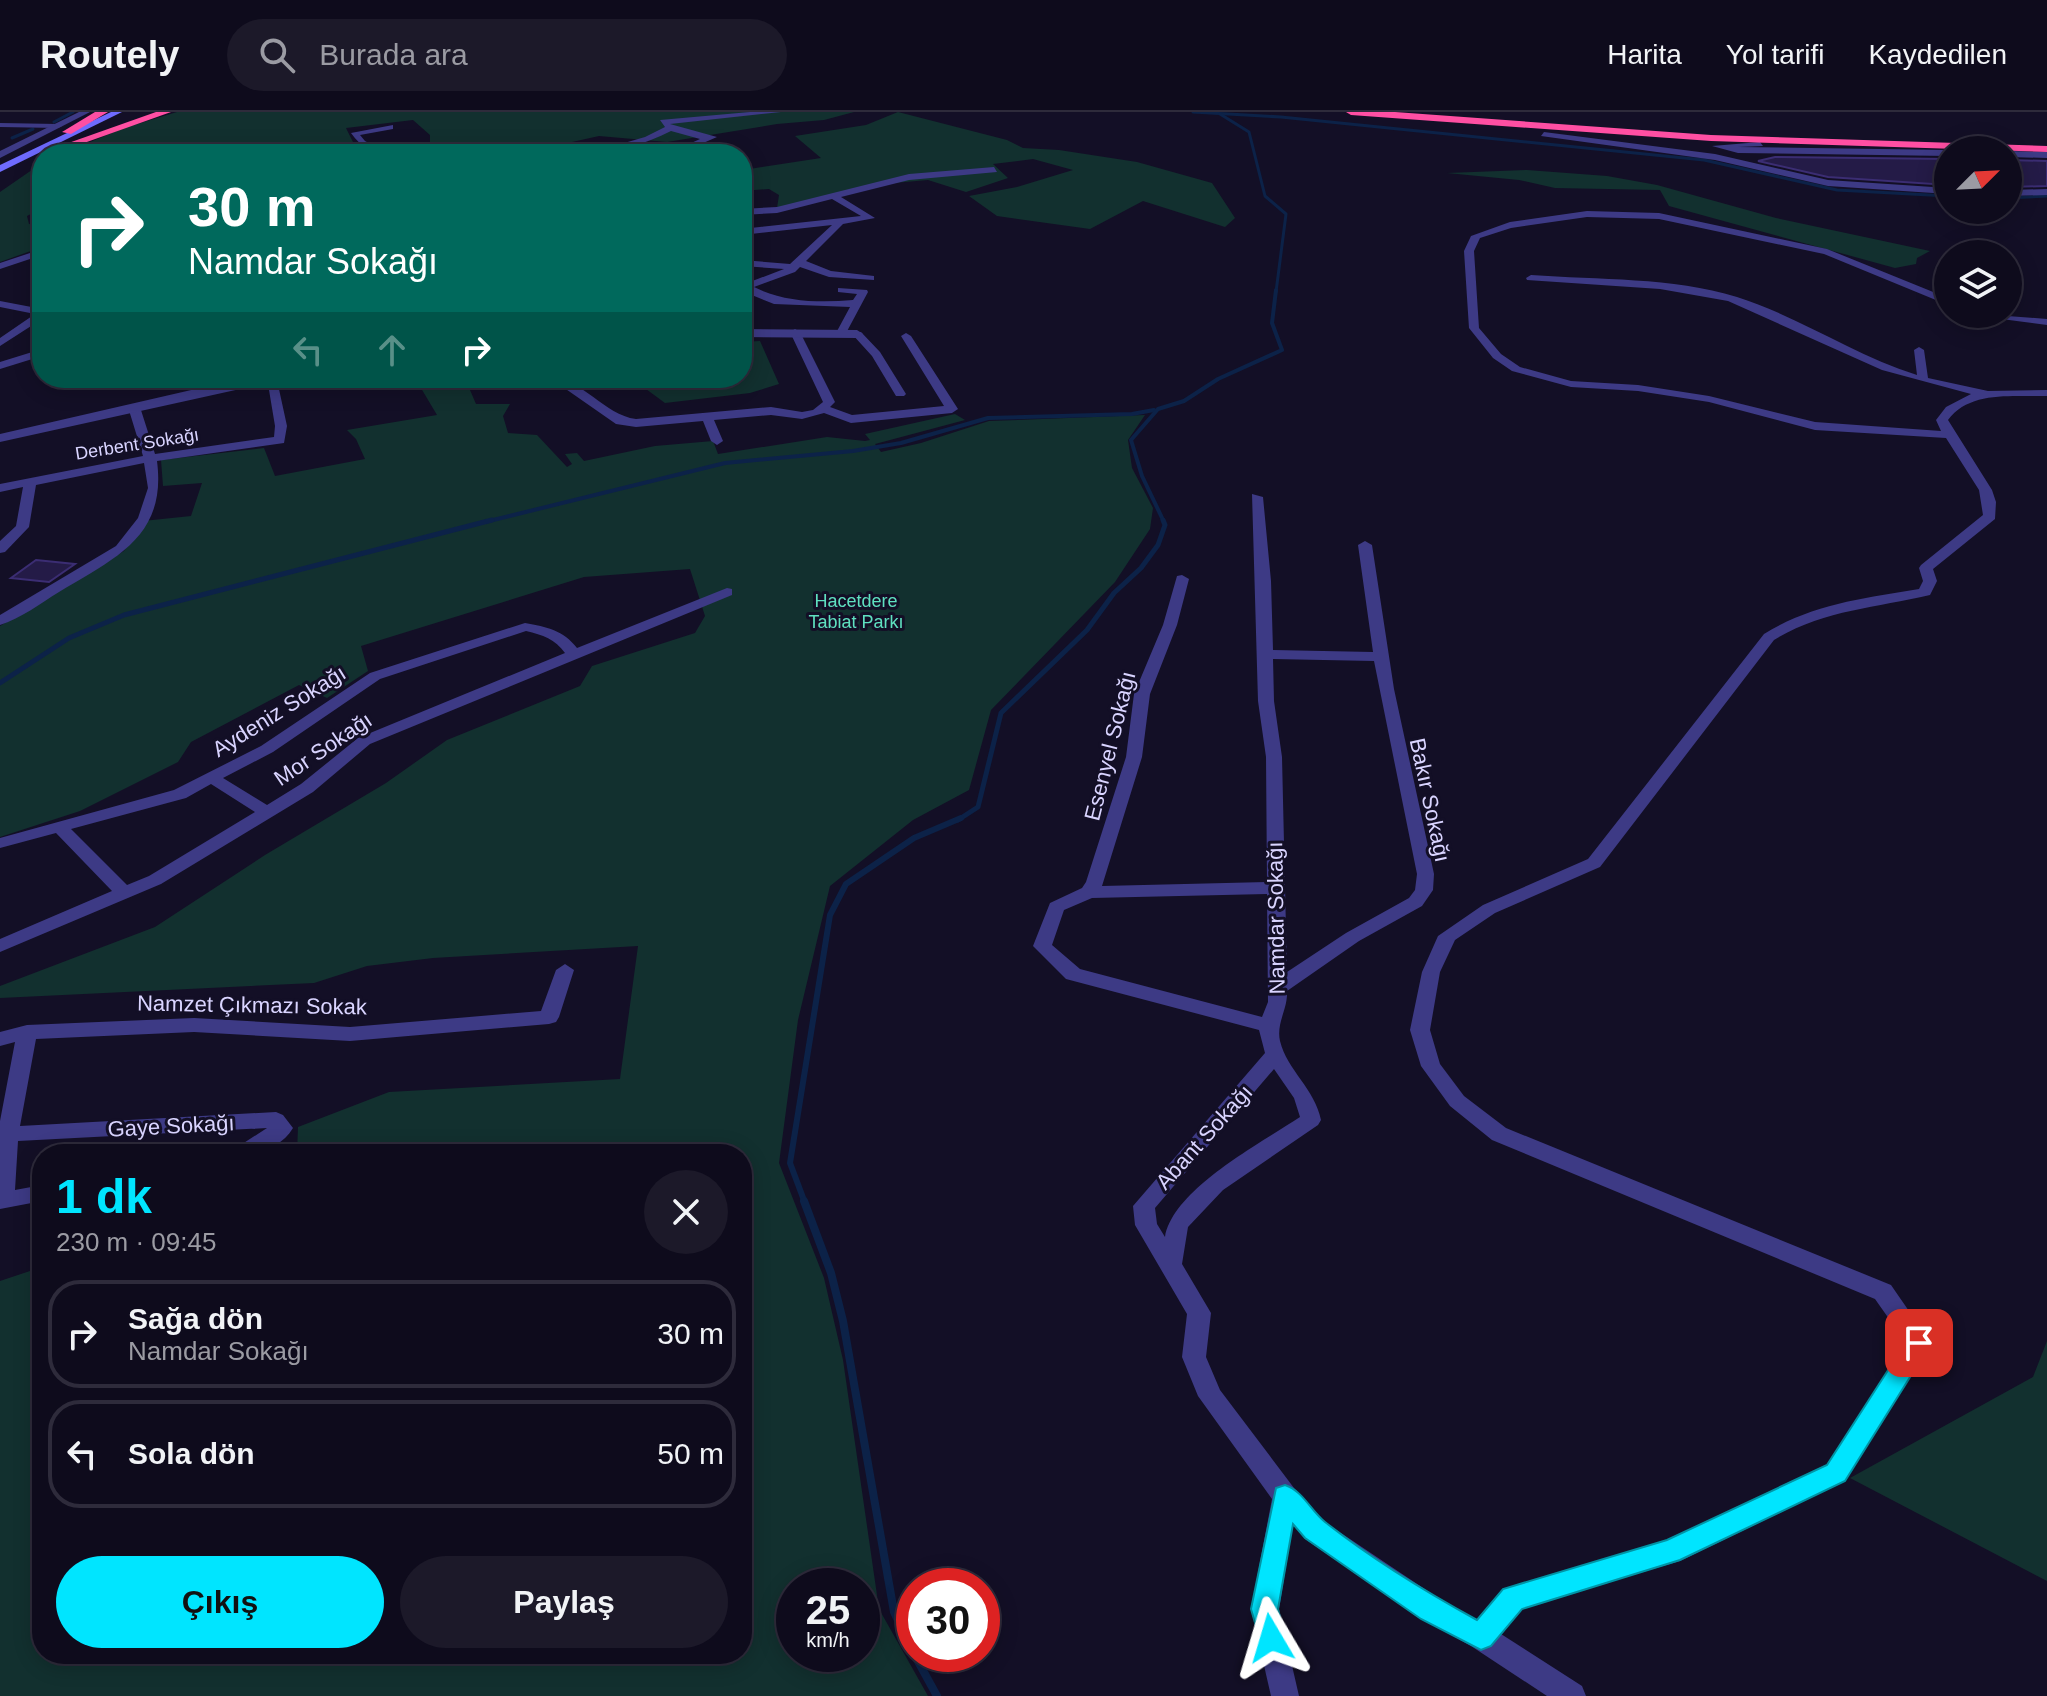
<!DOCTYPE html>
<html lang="tr">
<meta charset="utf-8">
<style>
body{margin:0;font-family:Helvetica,sans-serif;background:#1c1929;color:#f1f3f6;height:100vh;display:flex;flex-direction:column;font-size:30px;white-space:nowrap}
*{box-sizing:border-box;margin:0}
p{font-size:26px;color:#9b9ba3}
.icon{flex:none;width:44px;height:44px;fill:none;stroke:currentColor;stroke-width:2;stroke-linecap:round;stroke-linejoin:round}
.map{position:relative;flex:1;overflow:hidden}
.drawer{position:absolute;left:32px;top:1032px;width:720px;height:520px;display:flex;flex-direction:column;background:#0e0b1c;border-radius:32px;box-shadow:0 4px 20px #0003,0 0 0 2px #2e2b3b}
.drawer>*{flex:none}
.hud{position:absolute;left:32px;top:32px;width:720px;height:244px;border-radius:32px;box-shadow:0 4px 20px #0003,0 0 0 2px #2e2b3b;background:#00695c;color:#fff;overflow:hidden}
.needle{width:52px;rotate:66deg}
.tools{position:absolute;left:1934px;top:24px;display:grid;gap:16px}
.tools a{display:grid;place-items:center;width:88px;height:88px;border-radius:50%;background:#0e0b1c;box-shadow:0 4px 20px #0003,0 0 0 2px #2e2b3b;font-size:40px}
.speed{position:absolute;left:776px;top:1456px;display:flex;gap:16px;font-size:40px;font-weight:700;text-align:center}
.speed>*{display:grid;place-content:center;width:104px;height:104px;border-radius:50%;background:#0e0b1c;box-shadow:0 4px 20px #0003,0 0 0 2px #2e2b3b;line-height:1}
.speed small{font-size:20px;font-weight:400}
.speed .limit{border:12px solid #d22;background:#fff;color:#111}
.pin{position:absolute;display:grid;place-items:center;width:68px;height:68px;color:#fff;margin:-34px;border-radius:16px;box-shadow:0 4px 12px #0006}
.me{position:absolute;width:88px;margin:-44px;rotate:353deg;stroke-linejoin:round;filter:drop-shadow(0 0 6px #0008)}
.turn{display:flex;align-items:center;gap:28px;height:168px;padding:0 24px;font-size:36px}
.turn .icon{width:104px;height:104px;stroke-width:2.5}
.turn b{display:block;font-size:56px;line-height:68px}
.lanes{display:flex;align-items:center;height:76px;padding:0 24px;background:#0003;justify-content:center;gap:40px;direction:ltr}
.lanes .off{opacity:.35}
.round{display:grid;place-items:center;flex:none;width:84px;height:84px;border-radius:42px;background:#1c1929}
.overview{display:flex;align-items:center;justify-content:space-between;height:136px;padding:0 24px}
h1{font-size:48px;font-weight:700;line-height:60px;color:#00e5ff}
.primary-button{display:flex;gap:16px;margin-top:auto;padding:16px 24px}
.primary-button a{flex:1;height:92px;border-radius:48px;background:#00e5ff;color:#111;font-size:32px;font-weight:700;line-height:92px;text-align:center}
.primary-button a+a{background:#1c1929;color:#f1f3f6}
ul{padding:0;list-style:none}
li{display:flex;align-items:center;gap:24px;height:108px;margin:0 16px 12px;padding:0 8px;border:4px solid #2e2b3b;border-radius:32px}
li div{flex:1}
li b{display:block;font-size:30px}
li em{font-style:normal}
header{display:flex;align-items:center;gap:48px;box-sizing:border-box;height:112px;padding:0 40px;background:#0e0b1c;border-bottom:2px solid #2e2b3b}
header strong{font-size:38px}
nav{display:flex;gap:44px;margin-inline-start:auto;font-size:28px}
.search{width:560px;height:72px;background:#1c1929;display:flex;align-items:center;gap:20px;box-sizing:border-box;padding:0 28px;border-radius:44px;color:#9b9ba3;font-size:30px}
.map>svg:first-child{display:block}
</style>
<header>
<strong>Routely</strong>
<div class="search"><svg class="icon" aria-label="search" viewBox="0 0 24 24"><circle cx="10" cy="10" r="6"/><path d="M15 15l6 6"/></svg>Burada ara</div>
<nav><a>Harita</a><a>Yol tarifi</a><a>Kaydedilen</a></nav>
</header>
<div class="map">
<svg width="2047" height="1584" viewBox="0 0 2047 1584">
<rect width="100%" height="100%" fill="#130f26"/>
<g fill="#12302f" fill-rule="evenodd">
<path d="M177 0H854L824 8 777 12 667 30 599 24 518 42H392L386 37 430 34V23L413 8 346 16 353 30 330 35 342 42H61L124 16Z"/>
<path d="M898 0 1007 28 1023 36 1059 38 1137 50 1212 71 1235 106 1225 115 1143 89 1090 117 997 104 969 84 1017 75 1073 58 1033 47 993 52 1008 66 966 80 928 68 882 72 777 96 779 83 769 77 742 79V58L821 46 795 24 866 13Z"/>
<path d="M42 51V96L27 104 29 112 42 113V135L0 150V80Z"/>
<path d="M1527 58 1607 64 1657 73 1776 106 1930 139 1917 146 1916 152 1895 156 1669 94 1660 78 1555 76 1519 68 1447 61Z"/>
<path d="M760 229 779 272 750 281 665 291 631 266H742V230Z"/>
<path d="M415 266H491L498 273 470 278 476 292H510L503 304 508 321 537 323 567 355 572 352 565 342 577 341 584 349 655 334 713 329 718 342 827 325 865 329 870 328 865 322 955 302 965 308 875 332 881 340 921 331 989 309 1145 303 1128 328 1132 356 1153 396 1150 417 1115 470 991 598 969 678 913 708 830 774 798 908 779 1051 824 1166 843 1248 879 1497 928 1584H0V1169L42 1155V1542H742V1042H297L298 1015 389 980 620 967 638 834 433 846 367 854 314 871 0 886V874L155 815 265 743 386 671 447 628 580 574 592 554 695 521 705 504 690 457 584 465 361 534 368 559 327 586 299 573 191 630 178 650 80 699 0 725V514L124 439 143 409 191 404 202 371 163 374 161 348 264 336 275 364 365 347 356 327 347 318 437 303ZM794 1474H862V1542H794Z"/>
<path d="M2047 1229V1469L1850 1366 2033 1265Z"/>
</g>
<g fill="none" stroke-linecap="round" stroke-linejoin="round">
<g stroke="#0c2248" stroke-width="3">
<path d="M1193 0 1281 5 1704 48 1837 78 1948 84"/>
<path d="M1220 2 1249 20 1265 84 1286 102 1276 180"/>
<path d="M54 10 73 0"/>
<path d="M12 26 33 17"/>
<path d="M2008 86 2047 84"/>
</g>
<g stroke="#0c2248" stroke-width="4">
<path d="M485 410 725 351 853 339 901 331 988 306 1132 302 1154 298"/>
<path d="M1164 410 1142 364 1131 328 1158 297 1184 289 1218 267 1282 238 1272 211 1276 178"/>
</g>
<g stroke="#0c2248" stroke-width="5">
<path d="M0 571 69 526 124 503 492 408"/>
<path d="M958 708 978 695 1001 601 1087 518 1114 481 1141 456 1158 433 1165 413 1163 408"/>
</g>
<path stroke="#0c2248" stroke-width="6" d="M805 1091 790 1051 830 803 846 772 914 726 961 706"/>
<g stroke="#0c2248" stroke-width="8">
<path d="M804 1089 831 1161 843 1209 894 1500 914 1542"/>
<path d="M914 1542 937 1584"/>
</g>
</g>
<g fill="#241b47" stroke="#3b2d73" stroke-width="2">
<path d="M1775 45 1948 47V73L1828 65 1758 49Z"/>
<path d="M2008 48 2047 49V74L2008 75Z"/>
<path d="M36 448 75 452 49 470 11 466Z"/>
</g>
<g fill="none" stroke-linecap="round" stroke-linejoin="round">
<g fill="#3d3a85" fill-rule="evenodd">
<path d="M750 0H781L670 12 717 25 678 42H667L700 27 671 19C645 32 615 42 586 42L645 25 665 15 660 8Z"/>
<path d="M0 11 58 12 62 14 58 16 0 15Z"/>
<path d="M393 13V17L360 23 365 29 390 42C373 42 361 35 351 21Z"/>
<path d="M1544 20 1715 42 1828 68 1948 76V82L1828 74 1715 48 1541 24Z"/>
<path d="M1760 30 1763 34 1738 35 1948 38V44L1738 41 1712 34Z"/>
<path d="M2008 39 2047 40V46L2008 45Z"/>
<path d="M994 55 997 60 909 68 841 85 875 106 843 112 806 149 831 159 874 164V168L829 165 800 155 795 160 754 175C784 190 819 191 853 188L857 182 838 180V176L867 178 868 180 845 223 836 221 850 195 774 192 742 179V173L784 157 742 154V148L790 152 832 113 742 123V117L861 104 832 87 777 101 742 103V97L777 95 909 62Z"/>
<path d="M2047 77V83L2008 84V78Z"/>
<path d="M42 97V112L30 103Z"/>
<path d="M1587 99 1659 101 1827 137 1948 186V193L1824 142 1659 107 1587 105 1511 116 1480 126 1474 139 1479 216 1501 242 1520 255 1571 269 1638 273 1709 284 1815 310 1941 319 1936 308 1946 295 1971 282 1882 258 1728 189 1660 177 1527 168 1526 166 1531 163C1599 168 1672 165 1737 185 1800 205 1854 243 1917 263L1914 238 1919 235 1924 238 1928 266 1988 279 2047 278V284C2014 285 1970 278 1948 308L1992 378 1996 390 1995 407 1933 457 1937 469 1930 483C1875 496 1823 498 1774 528L1600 755 1495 801 1455 828 1440 860 1430 918 1440 952 1464 984 1506 1016 1891 1173 1931 1231 1845 1369 1680 1449 1521 1496 1501 1522 1582 1574 1586 1584H1547L1471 1534 1421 1506 1305 1427 1293 1412 1279 1497 1299 1584H1271L1251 1497 1272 1387 1198 1284 1182 1245 1187 1202 1135 1113 1133 1094 1265 941 1259 918 1066 867 1033 834 1050 791 1082 776 1086 770 1126 645 1134 582 1163 513 1177 464 1182 463 1189 467 1177 513 1150 582 1142 645 1102 774 1267 770 1266 645 1258 589 1252 382 1263 385 1271 469 1273 538 1373 540 1358 433 1365 429 1372 433 1394 577 1434 762 1433 778 1422 794 1359 829 1287 879C1288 897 1276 911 1280 929 1287 958 1315 977 1321 1008L1318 1013 1223 1078 1188 1115 1182 1152 1211 1201 1206 1245 1220 1278 1294 1376 1323 1409 1441 1488 1477 1508 1504 1477 1667 1429 1827 1353 1906 1231 1875 1187 1492 1028 1450 994 1421 954 1410 918 1422 860 1438 824 1483 793 1588 747 1764 522C1812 492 1865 486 1919 477L1923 469 1919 456 1921 453 1983 403 1979 378 1946 326 1815 318 1709 290 1638 279 1571 275 1512 259 1493 246 1469 216 1464 139 1471 124 1510 110ZM1273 547 1374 549 1417 762 1415 778 1409 786 1346 821 1287 860 1282 645 1274 589ZM1267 782 1268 890 1262 905 1080 857 1052 833 1064 798 1092 786ZM1274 957 1294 986 1300 1005C1261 1031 1173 1077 1165 1125L1157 1112 1155 1096Z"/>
<path d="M42 137V143L0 157V151Z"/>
<path d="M0 189 42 197V207L0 234V226L35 202 0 195Z"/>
<path d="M1981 202 2047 207V213L1986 205Z"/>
<path d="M795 217 800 220 835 290 830 295 852 303 944 294 901 224 906 221 911 224 958 297 952 301 851 311 824 301 802 307 771 303 714 308 723 329 717 333 711 329 703 309 636 315 616 312 550 266C583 266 604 303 636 307L771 295 802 300 813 298 823 290 790 220Z"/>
<path d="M853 220H861L880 240 906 282 904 284H896L872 244 852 222Z"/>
<path d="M42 237V244L0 257V250Z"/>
<path d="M267 266 277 268 287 314 284 331 157 349C167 425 115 446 59 480 41 491 20 507 0 513V503L116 434 138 406 148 376 144 351 36 373 29 415 5 440 0 441V429L16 414 23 375 0 380V372L143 344 128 295 134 292 140 295 155 342 274 325 275 314Z"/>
<path d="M407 266H419L424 275 414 277Z"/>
<path d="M727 476 732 477V483L370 632 313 680 161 772 0 840V827L112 779 56 721 0 736V726L174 678 261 634 370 561 525 511C547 515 563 518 577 536ZM526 519C543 523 555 527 565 541L358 626 301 672 267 693 223 666 273 640 380 567ZM211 672 255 700 149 764 127 773 71 717 186 686Z"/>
<path d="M565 852 574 858 559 905 556 910 549 912 350 929 194 920 36 927 20 1014 276 1000 283 1003 293 1016C280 1038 255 1042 232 1042L236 1036 267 1016 18 1029 15 1078 42 1073V1089L0 1097V1009L15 930 0 934V920L27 913 194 906 350 915 541 899 556 858Z"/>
</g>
<g fill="#3d3a85" fill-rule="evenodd">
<path d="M79 0H90L0 46V39Z"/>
<path d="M742 217 857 218 863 222 857 226 742 225Z"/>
<path d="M260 266H290L0 330V322L213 273Z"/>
</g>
<path fill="#6f6bff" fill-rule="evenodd" d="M111 0H122L0 60V53Z"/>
<g fill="#ff4fa3" fill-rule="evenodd">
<path d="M95 0H108L71 22 62 20Z"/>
<path d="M156 0H171L70 36 60 34Z"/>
<path d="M1346 0H1395L1711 23 2047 34V40L1711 29 1351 3Z"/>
</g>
</g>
<path fill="#00e5ff" stroke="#0095a6" stroke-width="2" d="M1919 1221 1927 1224 1931 1231 1927 1238 1845 1369 1680 1448 1522 1497 1491 1534 1481 1538 1421 1507 1305 1426 1293 1412 1278 1497 1285 1526 1281 1535 1271 1539 1262 1535 1251 1497 1276 1376 1285 1373C1303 1379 1311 1399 1325 1410 1372 1447 1426 1480 1477 1508L1503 1477 1667 1428 1827 1353 1910 1224Z"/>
<g text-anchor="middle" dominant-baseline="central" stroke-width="6" stroke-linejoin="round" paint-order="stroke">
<g font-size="18" fill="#d9d4ff" stroke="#130f26">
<text transform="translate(137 332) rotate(-9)">Derbent Sokağı</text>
</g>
<g font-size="18" fill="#5fe0c0" stroke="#130f26">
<text x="856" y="489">Hacetdere<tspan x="856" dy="21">Tabiat Parkı</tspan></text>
</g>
<g font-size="22" fill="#d9d4ff" stroke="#130f26">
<text transform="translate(279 599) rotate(-32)">Aydeniz Sokağı</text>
<text transform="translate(1110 634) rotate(-76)">Esenyel Sokağı</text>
<text transform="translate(323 637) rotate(-34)">Mor Sokağı</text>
<text transform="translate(1430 688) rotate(78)">Bakır Sokağı</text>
<text transform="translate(1276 806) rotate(-91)">Namdar Sokağı</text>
<text transform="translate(252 893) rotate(1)">Namzet Çıkmazı Sokak</text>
<text transform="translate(171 1014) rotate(-3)">Gaye Sokağı</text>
<text transform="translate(1204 1025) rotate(-48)">Abant Sokağı</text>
</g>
</g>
</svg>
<div class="tools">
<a><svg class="needle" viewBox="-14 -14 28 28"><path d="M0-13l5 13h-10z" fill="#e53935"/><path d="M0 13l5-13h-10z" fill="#9b9ba3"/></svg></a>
<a><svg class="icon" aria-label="layers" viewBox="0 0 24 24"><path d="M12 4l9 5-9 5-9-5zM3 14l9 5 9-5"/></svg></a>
</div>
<div class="speed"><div>25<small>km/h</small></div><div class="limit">30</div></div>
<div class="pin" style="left:1919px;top:1231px;background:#d93025"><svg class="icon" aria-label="arrive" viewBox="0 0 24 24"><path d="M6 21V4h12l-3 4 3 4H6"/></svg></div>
<svg class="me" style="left:1271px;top:1526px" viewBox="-20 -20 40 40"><path d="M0-17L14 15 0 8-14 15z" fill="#00e5ff" stroke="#fff" stroke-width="4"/></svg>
<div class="hud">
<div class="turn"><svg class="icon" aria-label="right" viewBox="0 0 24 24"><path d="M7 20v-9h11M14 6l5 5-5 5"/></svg><div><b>30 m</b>Namdar Sokağı</div></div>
<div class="lanes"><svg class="icon off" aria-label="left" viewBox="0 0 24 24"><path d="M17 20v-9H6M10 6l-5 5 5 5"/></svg><svg class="icon off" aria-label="ahead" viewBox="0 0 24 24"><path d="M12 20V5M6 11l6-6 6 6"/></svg><svg class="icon" aria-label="right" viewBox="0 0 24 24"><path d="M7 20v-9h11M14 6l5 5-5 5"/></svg></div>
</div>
<section class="drawer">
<div class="overview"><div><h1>1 dk</h1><p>230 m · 09:45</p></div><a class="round"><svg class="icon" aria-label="close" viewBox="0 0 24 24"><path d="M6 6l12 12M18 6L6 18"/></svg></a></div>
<ul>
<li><svg class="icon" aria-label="right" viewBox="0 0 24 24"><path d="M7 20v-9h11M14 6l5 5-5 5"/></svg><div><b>Sağa dön</b><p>Namdar Sokağı</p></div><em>30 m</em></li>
<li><svg class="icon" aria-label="left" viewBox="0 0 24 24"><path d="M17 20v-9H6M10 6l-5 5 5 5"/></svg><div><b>Sola dön</b></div><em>50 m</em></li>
</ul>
<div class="primary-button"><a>Çıkış</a><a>Paylaş</a></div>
</section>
</div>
